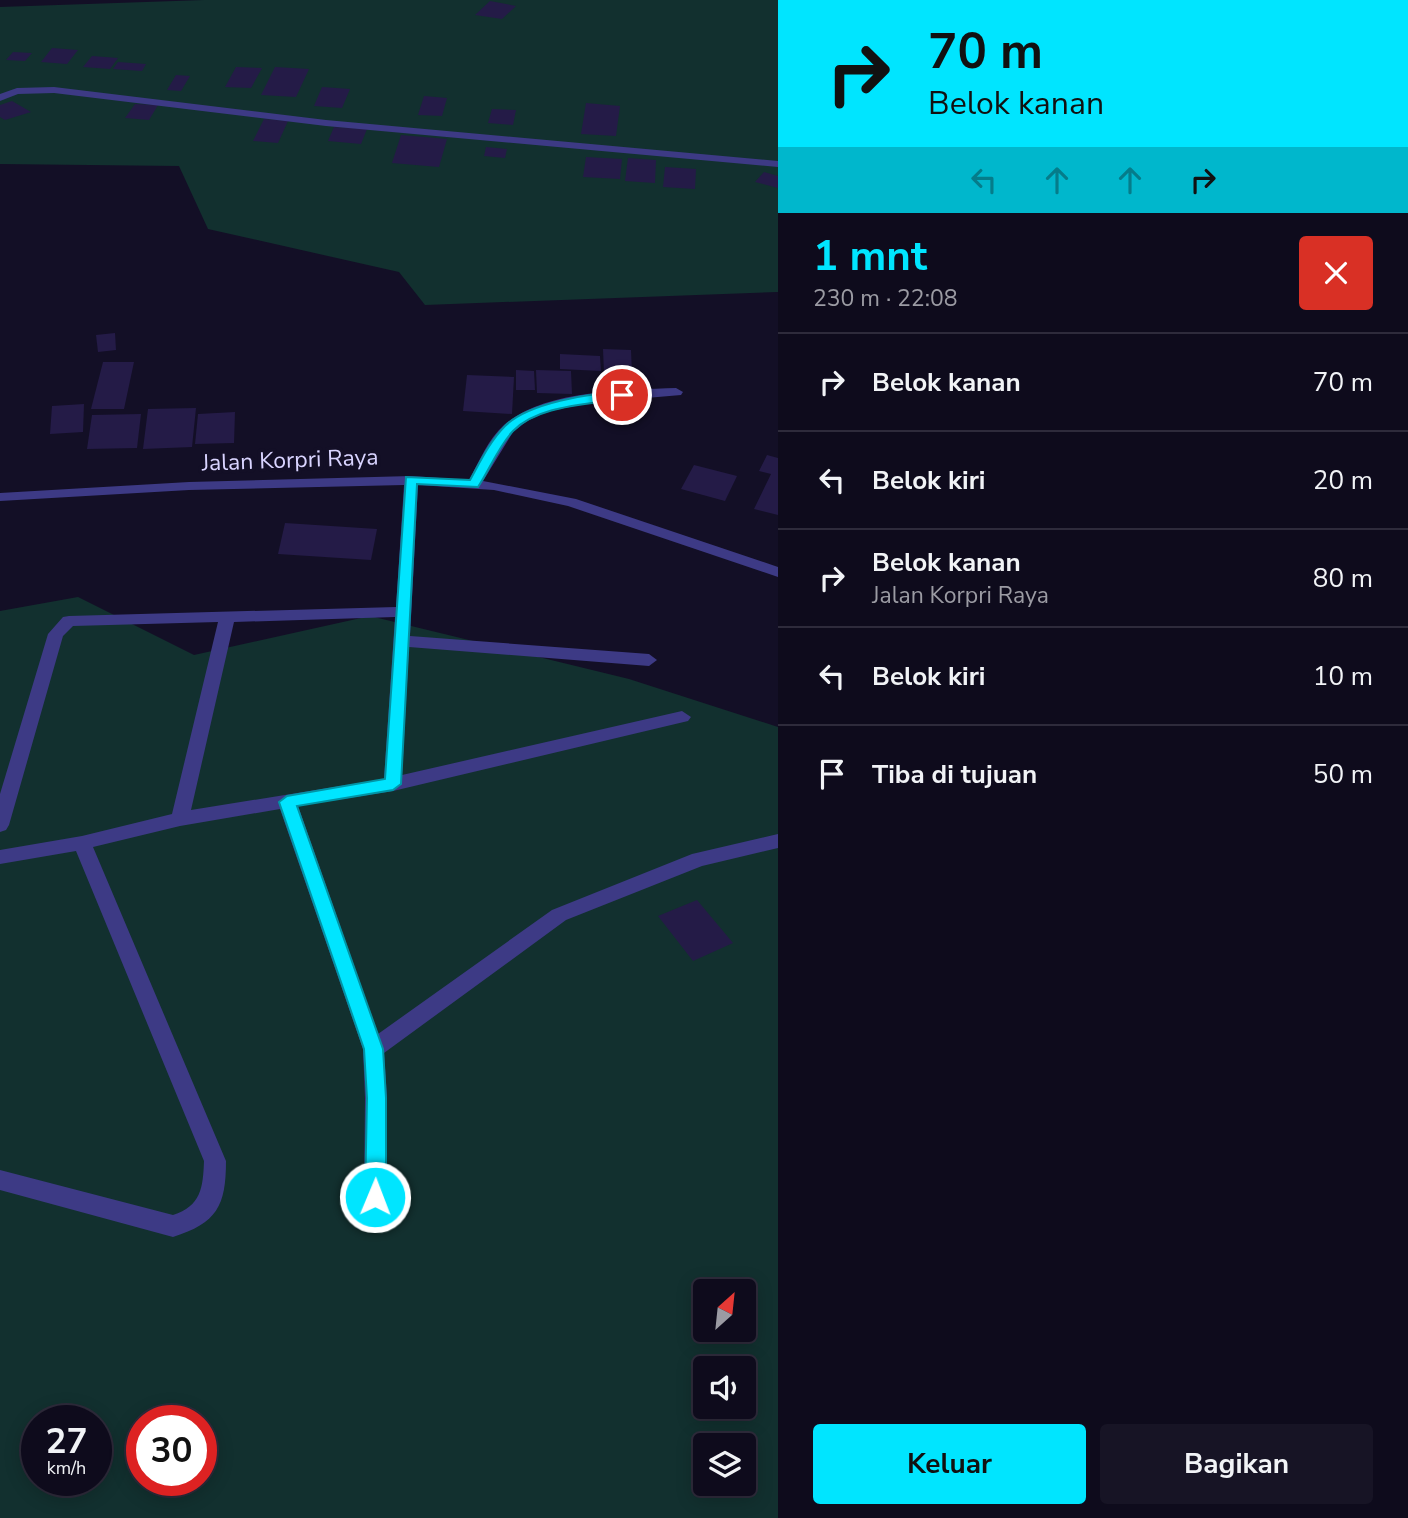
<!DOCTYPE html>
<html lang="id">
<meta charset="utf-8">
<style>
body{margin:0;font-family:"Nunito Sans",sans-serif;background:#171425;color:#f1f3f6;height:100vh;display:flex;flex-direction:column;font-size:26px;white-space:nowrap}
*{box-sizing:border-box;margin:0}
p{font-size:23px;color:#9b9ba3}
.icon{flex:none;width:38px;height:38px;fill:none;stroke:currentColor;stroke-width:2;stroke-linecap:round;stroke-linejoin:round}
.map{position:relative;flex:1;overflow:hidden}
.sheet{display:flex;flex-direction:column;background:#0e0b1c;width:630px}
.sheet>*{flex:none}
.guide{background:#00e5ff;color:#111;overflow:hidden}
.needle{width:46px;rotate:27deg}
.tools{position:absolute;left:693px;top:1279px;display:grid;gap:14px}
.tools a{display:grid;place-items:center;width:63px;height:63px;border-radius:7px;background:#0e0b1c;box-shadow:0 4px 18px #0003,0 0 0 2px #2e2b3b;font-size:35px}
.speed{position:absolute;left:21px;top:1405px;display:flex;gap:14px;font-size:35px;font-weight:700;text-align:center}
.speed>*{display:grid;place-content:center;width:91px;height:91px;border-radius:50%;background:#0e0b1c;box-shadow:0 4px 18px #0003,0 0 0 2px #2e2b3b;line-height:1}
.speed small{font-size:18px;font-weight:400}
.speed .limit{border:10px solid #d22;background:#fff;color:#111}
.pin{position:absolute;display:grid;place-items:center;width:60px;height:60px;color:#fff;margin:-30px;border:4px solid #fff;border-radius:50%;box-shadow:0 2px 7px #0007}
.me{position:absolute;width:77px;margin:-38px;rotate:1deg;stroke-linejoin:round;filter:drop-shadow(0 0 5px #0008)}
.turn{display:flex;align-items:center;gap:24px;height:147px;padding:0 35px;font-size:32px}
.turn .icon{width:91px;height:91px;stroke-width:2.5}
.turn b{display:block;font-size:49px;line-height:60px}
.lanes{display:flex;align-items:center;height:66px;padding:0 35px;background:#0003;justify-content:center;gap:35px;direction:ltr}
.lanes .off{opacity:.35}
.round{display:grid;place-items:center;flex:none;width:74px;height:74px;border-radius:7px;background:#171425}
.headline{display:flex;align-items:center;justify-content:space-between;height:119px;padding:0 35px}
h1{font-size:42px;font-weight:700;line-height:52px;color:#00e5ff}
.cta{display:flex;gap:14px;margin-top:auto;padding:14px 35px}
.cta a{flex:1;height:80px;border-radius:7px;background:#00e5ff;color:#111;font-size:28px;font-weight:700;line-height:80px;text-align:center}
.cta a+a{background:#171425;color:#f1f3f6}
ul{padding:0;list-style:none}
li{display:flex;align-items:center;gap:21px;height:98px;padding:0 35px;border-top:2px solid #2e2b3b}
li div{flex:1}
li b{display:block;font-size:26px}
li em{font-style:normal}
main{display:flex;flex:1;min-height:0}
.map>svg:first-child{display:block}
</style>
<main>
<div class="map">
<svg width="778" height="1518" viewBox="0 0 778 1518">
<rect width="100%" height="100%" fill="#130f26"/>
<g fill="#12302f" fill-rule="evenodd">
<path d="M204 0H778V292L425 305 399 272 208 229 179 166 0 164V7Z"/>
<path d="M78 597 194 655 370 616 629 679 778 727V1518H0V611ZM705 1292H744V1330H705ZM705 1368H744V1407H705ZM37 1421H96V1480H37ZM142 1421H201V1480H142ZM705 1446H744V1484H705Z"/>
</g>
<g fill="#241b47">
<path d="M490 1 516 6 502 19 475 15Z"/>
<path d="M52 48 78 50 67 64 41 62Z"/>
<path d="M13 52 32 53 25 61 6 60Z"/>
<path d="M92 56 118 58 110 69 83 67Z"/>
<path d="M118 62 146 64 142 71 113 69Z"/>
<path d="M236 67 262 68 251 88 225 87Z"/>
<path d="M275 67 309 69 296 97 261 95Z"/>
<path d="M176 75 190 76 181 91 167 90Z"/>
<path d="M322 87 350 89 342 108 314 106Z"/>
<path d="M424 96 447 98 442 116 418 115Z"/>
<path d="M12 101 31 112 5 120 0 117V105Z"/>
<path d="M586 103 620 106 616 136 581 134Z"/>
<path d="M135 104 158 105 149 120 125 118Z"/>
<path d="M492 109 516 110 513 125 488 123Z"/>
<path d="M264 119 288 121 278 143 253 141Z"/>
<path d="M334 127 367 129 361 144 328 141Z"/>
<path d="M401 135 447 139 439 167 392 163Z"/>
<path d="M486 147 507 149 505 158 484 156Z"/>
<path d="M586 157 622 159 620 179 583 177Z"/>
<path d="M628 158 656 160 655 183 625 181Z"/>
<path d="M665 167 696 169 695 189 663 187Z"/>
<path d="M764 172 778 176V188L755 182Z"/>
<path d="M115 333 116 350 98 352 96 335Z"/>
<path d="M603 349 631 350 632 374 604 373Z"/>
<path d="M560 354 600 356 601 371 560 369Z"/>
<path d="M103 362H134L124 409H91Z"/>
<path d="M516 370 534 371 535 390H516Z"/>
<path d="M536 370 571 371 572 394 537 393Z"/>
<path d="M467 375 514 377 512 414 463 411Z"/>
<path d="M84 404 83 432 50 434 52 406Z"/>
<path d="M196 408 192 447 143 449 148 409Z"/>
<path d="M235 412 234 443 195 444 198 414Z"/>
<path d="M141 414 137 448 87 449 92 415Z"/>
<path d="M767 455 778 458V515L754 509 771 474 759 471Z"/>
<path d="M694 465 737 476 725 501 681 489Z"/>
<path d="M285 523 377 529 371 560 278 554Z"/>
<path d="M697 900 733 943 693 961 658 916Z"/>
</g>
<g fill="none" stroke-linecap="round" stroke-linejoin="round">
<g fill="#3d3a85" fill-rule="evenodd">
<path d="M54 87 326 120 778 161V167L326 126 54 93 18 94 0 101V94L17 88Z"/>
<path d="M676 388 683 392 681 395 588 403 546 412 527 421 513 432 483 481 576 499 778 567V577L568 506 494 490 418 485 410 636 649 654 657 660 649 666 409 647 402 775 682 711 691 717 688 721 393 791 298 806 378 1034 552 910 692 854 778 834V848L702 866 566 920 384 1053 387 1098 386 1197 383 1204 375 1208 367 1204 364 1197 365 1098 363 1049 280 809 180 826 93 847 226 1161C226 1206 217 1223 173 1237L0 1190V1170L173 1215C201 1206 203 1188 204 1161L76 851 0 864V850L82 836 172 814 218 622 73 626 63 636 9 825 6 830 0 832V794L48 634 63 617 69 616 396 607 404 485 189 490 0 501V493L189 482 411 476 469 480C479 462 488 439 504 425 544 390 625 390 676 388ZM395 617 384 779 191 810 234 622Z"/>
</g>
</g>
<path fill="#00e5ff" stroke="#0095a6" stroke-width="2" d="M622 392 626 393V398C592 405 539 404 513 431 498 447 490 469 478 487L417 484 401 784 393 790 297 806 383 1049 386 1098V1197L383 1204 375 1207 368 1204 365 1197 367 1098 364 1049 279 802 287 796 385 779 406 477 470 480C480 462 490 441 505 426 528 403 590 393 622 392Z"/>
<g text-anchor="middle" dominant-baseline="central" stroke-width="7" stroke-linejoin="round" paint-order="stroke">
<g font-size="23" fill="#d9d4ff" stroke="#130f26">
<text transform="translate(290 460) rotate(-2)">Jalan Korpri Raya</text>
</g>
</g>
</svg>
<div class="tools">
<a><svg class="needle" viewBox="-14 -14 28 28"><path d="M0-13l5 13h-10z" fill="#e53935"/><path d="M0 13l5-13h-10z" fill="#9b9ba3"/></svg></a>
<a><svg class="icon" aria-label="sound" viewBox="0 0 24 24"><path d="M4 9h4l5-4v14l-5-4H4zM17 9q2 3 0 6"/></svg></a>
<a><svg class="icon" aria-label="layers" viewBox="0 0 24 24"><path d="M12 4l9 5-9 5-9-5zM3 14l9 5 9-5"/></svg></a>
</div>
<div class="speed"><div>27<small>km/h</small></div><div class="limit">30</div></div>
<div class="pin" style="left:622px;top:395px;background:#d93025"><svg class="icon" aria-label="arrive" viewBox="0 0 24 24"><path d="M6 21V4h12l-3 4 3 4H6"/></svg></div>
<svg class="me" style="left:375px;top:1197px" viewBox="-20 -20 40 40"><circle r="17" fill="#00e5ff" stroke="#fff" stroke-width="3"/><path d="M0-11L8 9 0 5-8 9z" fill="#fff"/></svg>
</div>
<section class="sheet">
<div class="guide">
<div class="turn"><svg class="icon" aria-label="right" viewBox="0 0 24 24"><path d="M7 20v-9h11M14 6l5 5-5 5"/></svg><div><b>70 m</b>Belok kanan</div></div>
<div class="lanes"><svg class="icon off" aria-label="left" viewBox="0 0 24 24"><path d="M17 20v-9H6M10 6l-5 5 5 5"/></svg><svg class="icon off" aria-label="ahead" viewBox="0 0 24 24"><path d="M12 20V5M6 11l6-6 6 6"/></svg><svg class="icon off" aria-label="ahead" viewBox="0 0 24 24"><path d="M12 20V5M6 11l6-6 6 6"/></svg><svg class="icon" aria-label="right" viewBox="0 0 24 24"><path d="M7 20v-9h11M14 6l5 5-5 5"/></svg></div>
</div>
<div class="headline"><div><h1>1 mnt</h1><p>230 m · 22:08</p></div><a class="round" style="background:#d93025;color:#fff"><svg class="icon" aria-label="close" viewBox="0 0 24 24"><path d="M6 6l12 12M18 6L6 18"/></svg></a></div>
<ul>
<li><svg class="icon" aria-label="right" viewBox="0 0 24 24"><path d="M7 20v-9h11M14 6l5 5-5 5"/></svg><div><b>Belok kanan</b></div><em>70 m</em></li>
<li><svg class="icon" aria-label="left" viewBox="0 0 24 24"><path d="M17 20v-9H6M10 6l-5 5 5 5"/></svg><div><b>Belok kiri</b></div><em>20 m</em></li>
<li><svg class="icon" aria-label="right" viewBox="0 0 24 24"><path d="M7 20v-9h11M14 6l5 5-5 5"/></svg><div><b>Belok kanan</b><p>Jalan Korpri Raya</p></div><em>80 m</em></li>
<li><svg class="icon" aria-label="left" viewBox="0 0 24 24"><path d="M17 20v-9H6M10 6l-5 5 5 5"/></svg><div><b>Belok kiri</b></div><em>10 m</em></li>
<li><svg class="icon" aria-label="arrive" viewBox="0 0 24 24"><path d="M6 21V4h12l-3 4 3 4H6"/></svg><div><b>Tiba di tujuan</b></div><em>50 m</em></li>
</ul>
<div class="cta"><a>Keluar</a><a>Bagikan</a></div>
</section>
</main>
